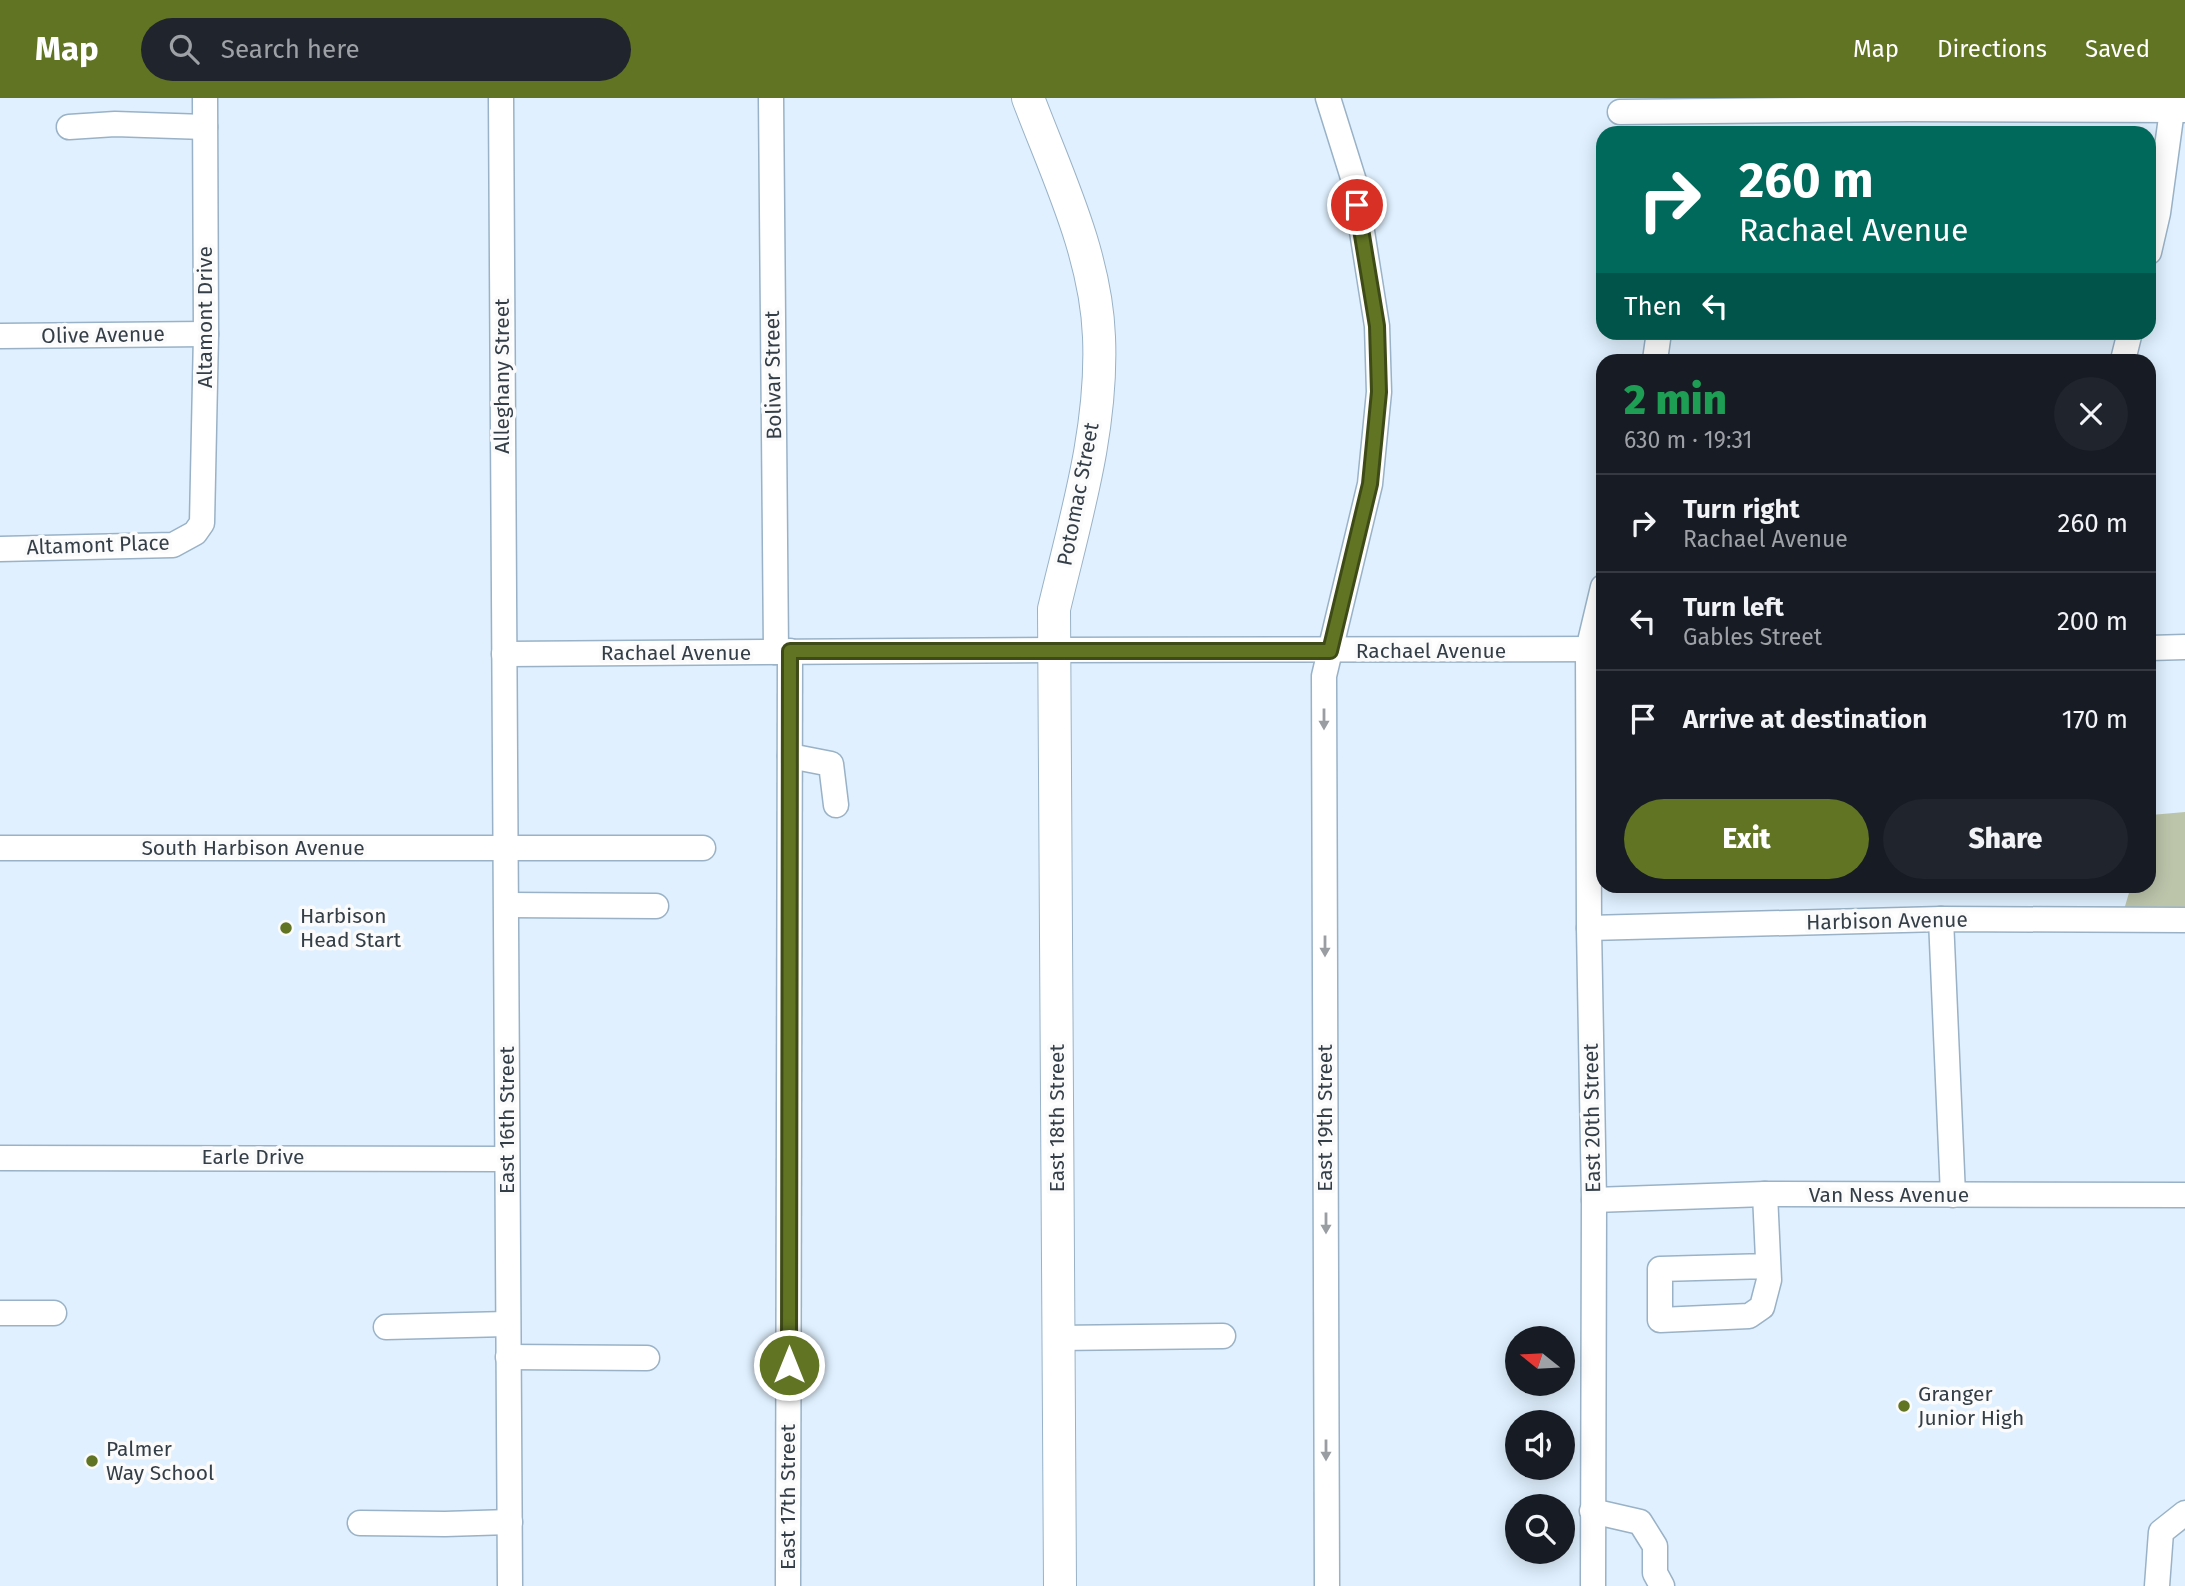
<!DOCTYPE html>
<meta charset="utf-8">
<style>
body{margin:0;font-family:"Fira Sans",sans-serif;background:#20242c;color:#f1f3f6;height:100vh;display:flex;flex-direction:column;font-size:26px;white-space:nowrap}
*{box-sizing:border-box;margin:0}
p{font-size:23px;color:#9ea1a6}
.icon{flex:none;width:38px;height:38px;fill:none;stroke:currentColor;stroke-width:2;stroke-linecap:round;stroke-linejoin:round}
.map{position:relative;flex:1;overflow:hidden}
.panel{position:absolute;left:1596px;top:256px;width:560px;height:539px;display:flex;flex-direction:column;background:#171b24;border-radius:21px;box-shadow:0 4px 18px #0003}
.panel>*{flex:none}
.banner{position:absolute;left:1596px;top:28px;width:560px;height:214px;border-radius:21px;box-shadow:0 4px 18px #0003;background:#00695c;color:#fff;overflow:hidden}
.needle{width:46px;rotate:288deg}
.fabs{position:absolute;left:1505px;top:1228px;display:grid;gap:14px}
.fabs a{display:grid;place-items:center;width:70px;height:70px;border-radius:50%;background:#171b24;box-shadow:0 4px 18px #0003;font-size:35px}
.pin{position:absolute;display:grid;place-items:center;width:60px;height:60px;color:#fff;margin:-30px;border:4px solid #fff;border-radius:50%;box-shadow:0 2px 7px #0007}
.me{position:absolute;width:77px;margin:-38px;rotate:0deg;stroke-linejoin:round;filter:drop-shadow(0 0 5px #0008)}
.turn{display:flex;align-items:center;gap:24px;height:147px;padding:0 28px;font-size:32px}
.turn .icon{width:91px;height:91px;stroke-width:2.5}
.turn b{display:block;font-size:49px;line-height:60px}
.then{display:flex;align-items:center;height:66px;padding:0 28px;background:#0003;gap:14px;font-size:26px}
.round{display:grid;place-items:center;flex:none;width:74px;height:74px;border-radius:37px;background:#20242c}
.headline{display:flex;align-items:center;justify-content:space-between;height:119px;padding:0 28px}
h1{font-size:42px;font-weight:800;line-height:52px;color:#1e9e55}
.button{display:flex;gap:14px;margin-top:auto;padding:14px 28px}
.button a{flex:1;height:80px;border-radius:42px;background:#607423;color:#fff;font-size:28px;font-weight:800;line-height:80px;text-align:center}
.button a+a{background:#20242c;color:#f1f3f6}
ul{padding:0;list-style:none}
li{display:flex;align-items:center;gap:21px;height:98px;padding:0 28px;border-top:2px solid #363941}
li div{flex:1}
li b{display:block;font-size:26px}
li em{font-style:normal}
header{display:flex;align-items:center;gap:42px;box-sizing:border-box;height:98px;padding:0 35px;background:#607423;color:#fff}
header strong{font-size:33px}
nav{display:flex;gap:38px;margin-inline-start:auto;font-size:24px}
.search{width:490px;height:63px;background:#20242c;display:flex;align-items:center;gap:18px;box-sizing:border-box;padding:0 24px;border-radius:38px;color:#9ea1a6;font-size:26px}
.map>svg:first-child{display:block}
</style>
<header>
<strong>Map</strong>
<div class="search"><svg class="icon" aria-label="search" viewBox="0 0 24 24"><circle cx="10" cy="10" r="6"/><path d="M15 15l6 6"/></svg>Search here</div>
<nav><a>Map</a><a>Directions</a><a>Saved</a></nav>
</header>
<div class="map">
<svg width="2185" height="1488" viewBox="0 0 2185 1488">
<rect width="100%" height="100%" fill="#e0f0fe"/>
<path fill="#bcc5aa" d="M2185 714V814L2123 815 2131 788H2149V726L2151 717Z"/>
<g fill="none" stroke-linecap="round" stroke-linejoin="round">
<defs>
<g id="minor">
<path d="M501 0 510 1488"/>
<path d="M771 0 776 554"/>
<path d="M1620 14 1909 11 2185 12"/>
<path d="M69 29 115 26 205 29"/>
<path d="M2149 154 2158 115 2172 12 2171 0"/>
<path d="M0 238 206 236"/>
<path d="M1655 262 1659 234"/>
<path d="M2123 262 2130 234"/>
<path d="M0 451 173 447 195 435 202 425 206 236 205 0"/>
<path d="M2149 550 2185 549"/>
<path d="M504 556 1053 552 1603 551"/>
<path d="M790 658 831 666 836 707"/>
<path d="M0 750H703"/>
<path d="M507 807 656 808"/>
<path d="M1941 821 1953 1097"/>
<path d="M1589 830 1941 821 2185 822"/>
<path d="M0 1060 506 1061"/>
<path d="M1765 1096 1769 1182 1762 1209 1749 1218 1660 1222V1171L1768 1168"/>
<path d="M1594 1102 1765 1096 2185 1097"/>
<path d="M0 1215H54"/>
<path d="M386 1229 507 1226"/>
<path d="M1057 1240 1223 1238"/>
<path d="M508 1259 647 1260"/>
<path d="M1592 1413 1640 1424 1655 1448V1475L1662 1488"/>
<path d="M360 1425 445 1426 510 1424"/>
<path d="M788 1488 790 553"/>
<path d="M1327 1488 1324 578 1370 386 1379 294 1377 228 1354 83 1328 0"/>
<path d="M1593 1488 1594 1102 1589 830 1588 552 1603 489"/>
<path d="M2157 1488 2161 1434 2185 1415"/>
</g>
<path id="major" d="M1028 0C1057 77 1096 156 1099 239 1103 332 1075 422 1054 511L1060 1488"/>
</defs>
<use href="#minor" stroke="#99b2c7" stroke-width="27"/>
<use href="#major" stroke="#99b2c7" stroke-width="34"/>
<use href="#minor" stroke="#fff" stroke-width="24"/>
<use href="#major" stroke="#fff" stroke-width="32"/>
</g>
<defs><path id="oneway-solid" d="M-6-.8H1V-3.2L6.5 0L1 3.2V.8H-6Z" transform="scale(1.75)"/></defs>
<g fill="#9a9ea3">
<use href="#oneway-solid" transform="translate(1324 621) rotate(90)"/>
<use href="#oneway-solid" transform="translate(1325 848) rotate(90)"/>
<use href="#oneway-solid" transform="translate(1326 1125) rotate(90)"/>
<use href="#oneway-solid" transform="translate(1326 1352) rotate(90)"/>
</g>
<g fill="none" stroke-linecap="round" stroke-linejoin="round">
<defs>
<path id="route" d="M789 1267 790 553H1330L1370 386 1379 294 1377 228 1357 107"/>
</defs>
<use href="#route" stroke="#3e4b17" stroke-width="18"/>
<use href="#route" stroke="#607423" stroke-width="12"/>
</g>
<g fill="#607423" stroke="#fbfbfb" stroke-width="2.5">
<circle cx="286" cy="830" r="7"/>
<circle cx="1904" cy="1308" r="7"/>
<circle cx="92" cy="1363" r="7"/>
</g>
<g text-anchor="middle" dominant-baseline="central" stroke-width="7" stroke-linejoin="round" paint-order="stroke">
<g font-size="21" fill="#343e47" stroke="#fbfbfb">
<text transform="translate(205 219) rotate(-90)">Altamont Drive</text>
<text transform="translate(103 237) rotate(-1)">Olive Avenue</text>
<text transform="translate(773 277) rotate(-91)">Bolivar Street</text>
<text transform="translate(502 278) rotate(-90)">Alleghany Street</text>
<text transform="translate(1078 396) rotate(-79)">Potomac Street</text>
<text transform="translate(98 447) rotate(-2)">Altamont Place</text>
<text x="1431" y="553">Rachael Avenue</text>
<text x="676" y="555">Rachael Avenue</text>
<text x="253" y="750">South Harbison Avenue</text>
<text transform="translate(1887 823) rotate(-1)">Harbison Avenue</text>
<text transform="translate(1057 1020) rotate(-90)">East 18th Street</text>
<text transform="translate(1325 1020) rotate(-90)">East 19th Street</text>
<text transform="translate(1592 1020) rotate(-91)">East 20th Street</text>
<text transform="translate(507 1022) rotate(-90)">East 16th Street</text>
<text x="253" y="1059">Earle Drive</text>
<text x="1889" y="1097">Van Ness Avenue</text>
<text transform="translate(788 1399) rotate(-90)">East 17th Street</text>
</g>
<g font-size="21" fill="#343e47" stroke="#fbfbfb" text-anchor="start">
<text x="300" y="818">Harbison<tspan x="300" dy="24">Head Start</tspan></text>
<text x="1918" y="1296">Granger<tspan x="1918" dy="24">Junior High</tspan></text>
<text x="106" y="1351">Palmer<tspan x="106" dy="24">Way School</tspan></text>
</g>
</g>
</svg>
<div class="fabs">
<a><svg class="needle" viewBox="-14 -14 28 28"><path d="M0-13l5 13h-10z" fill="#e53935"/><path d="M0 13l5-13h-10z" fill="#9ea1a6"/></svg></a>
<a><svg class="icon" aria-label="sound" viewBox="0 0 24 24"><path d="M4 9h4l5-4v14l-5-4H4zM17 9q2 3 0 6"/></svg></a>
<a><svg class="icon" aria-label="search" viewBox="0 0 24 24"><circle cx="10" cy="10" r="6"/><path d="M15 15l6 6"/></svg></a>
</div>
<div class="pin" style="left:1357px;top:107px;background:#d93025"><svg class="icon" aria-label="arrive" viewBox="0 0 24 24"><path d="M6 21V4h12l-3 4 3 4H6"/></svg></div>
<svg class="me" style="left:789px;top:1267px" viewBox="-20 -20 40 40"><circle r="17" fill="#607423" stroke="#fff" stroke-width="3"/><path d="M0-11L8 9 0 5-8 9z" fill="#fff"/></svg>
<div class="banner">
<div class="turn"><svg class="icon" aria-label="right" viewBox="0 0 24 24"><path d="M7 20v-9h11M14 6l5 5-5 5"/></svg><div><b>260 m</b>Rachael Avenue</div></div>
<div class="then">Then<svg class="icon" aria-label="left" viewBox="0 0 24 24"><path d="M17 20v-9H6M10 6l-5 5 5 5"/></svg></div>
</div>
<section class="panel">
<div class="headline"><div><h1>2 min</h1><p>630 m · 19:31</p></div><a class="round"><svg class="icon" aria-label="close" viewBox="0 0 24 24"><path d="M6 6l12 12M18 6L6 18"/></svg></a></div>
<ul>
<li><svg class="icon" aria-label="right" viewBox="0 0 24 24"><path d="M7 20v-9h11M14 6l5 5-5 5"/></svg><div><b>Turn right</b><p>Rachael Avenue</p></div><em>260 m</em></li>
<li><svg class="icon" aria-label="left" viewBox="0 0 24 24"><path d="M17 20v-9H6M10 6l-5 5 5 5"/></svg><div><b>Turn left</b><p>Gables Street</p></div><em>200 m</em></li>
<li><svg class="icon" aria-label="arrive" viewBox="0 0 24 24"><path d="M6 21V4h12l-3 4 3 4H6"/></svg><div><b>Arrive at destination</b></div><em>170 m</em></li>
</ul>
<div class="button"><a>Exit</a><a>Share</a></div>
</section>
</div>
